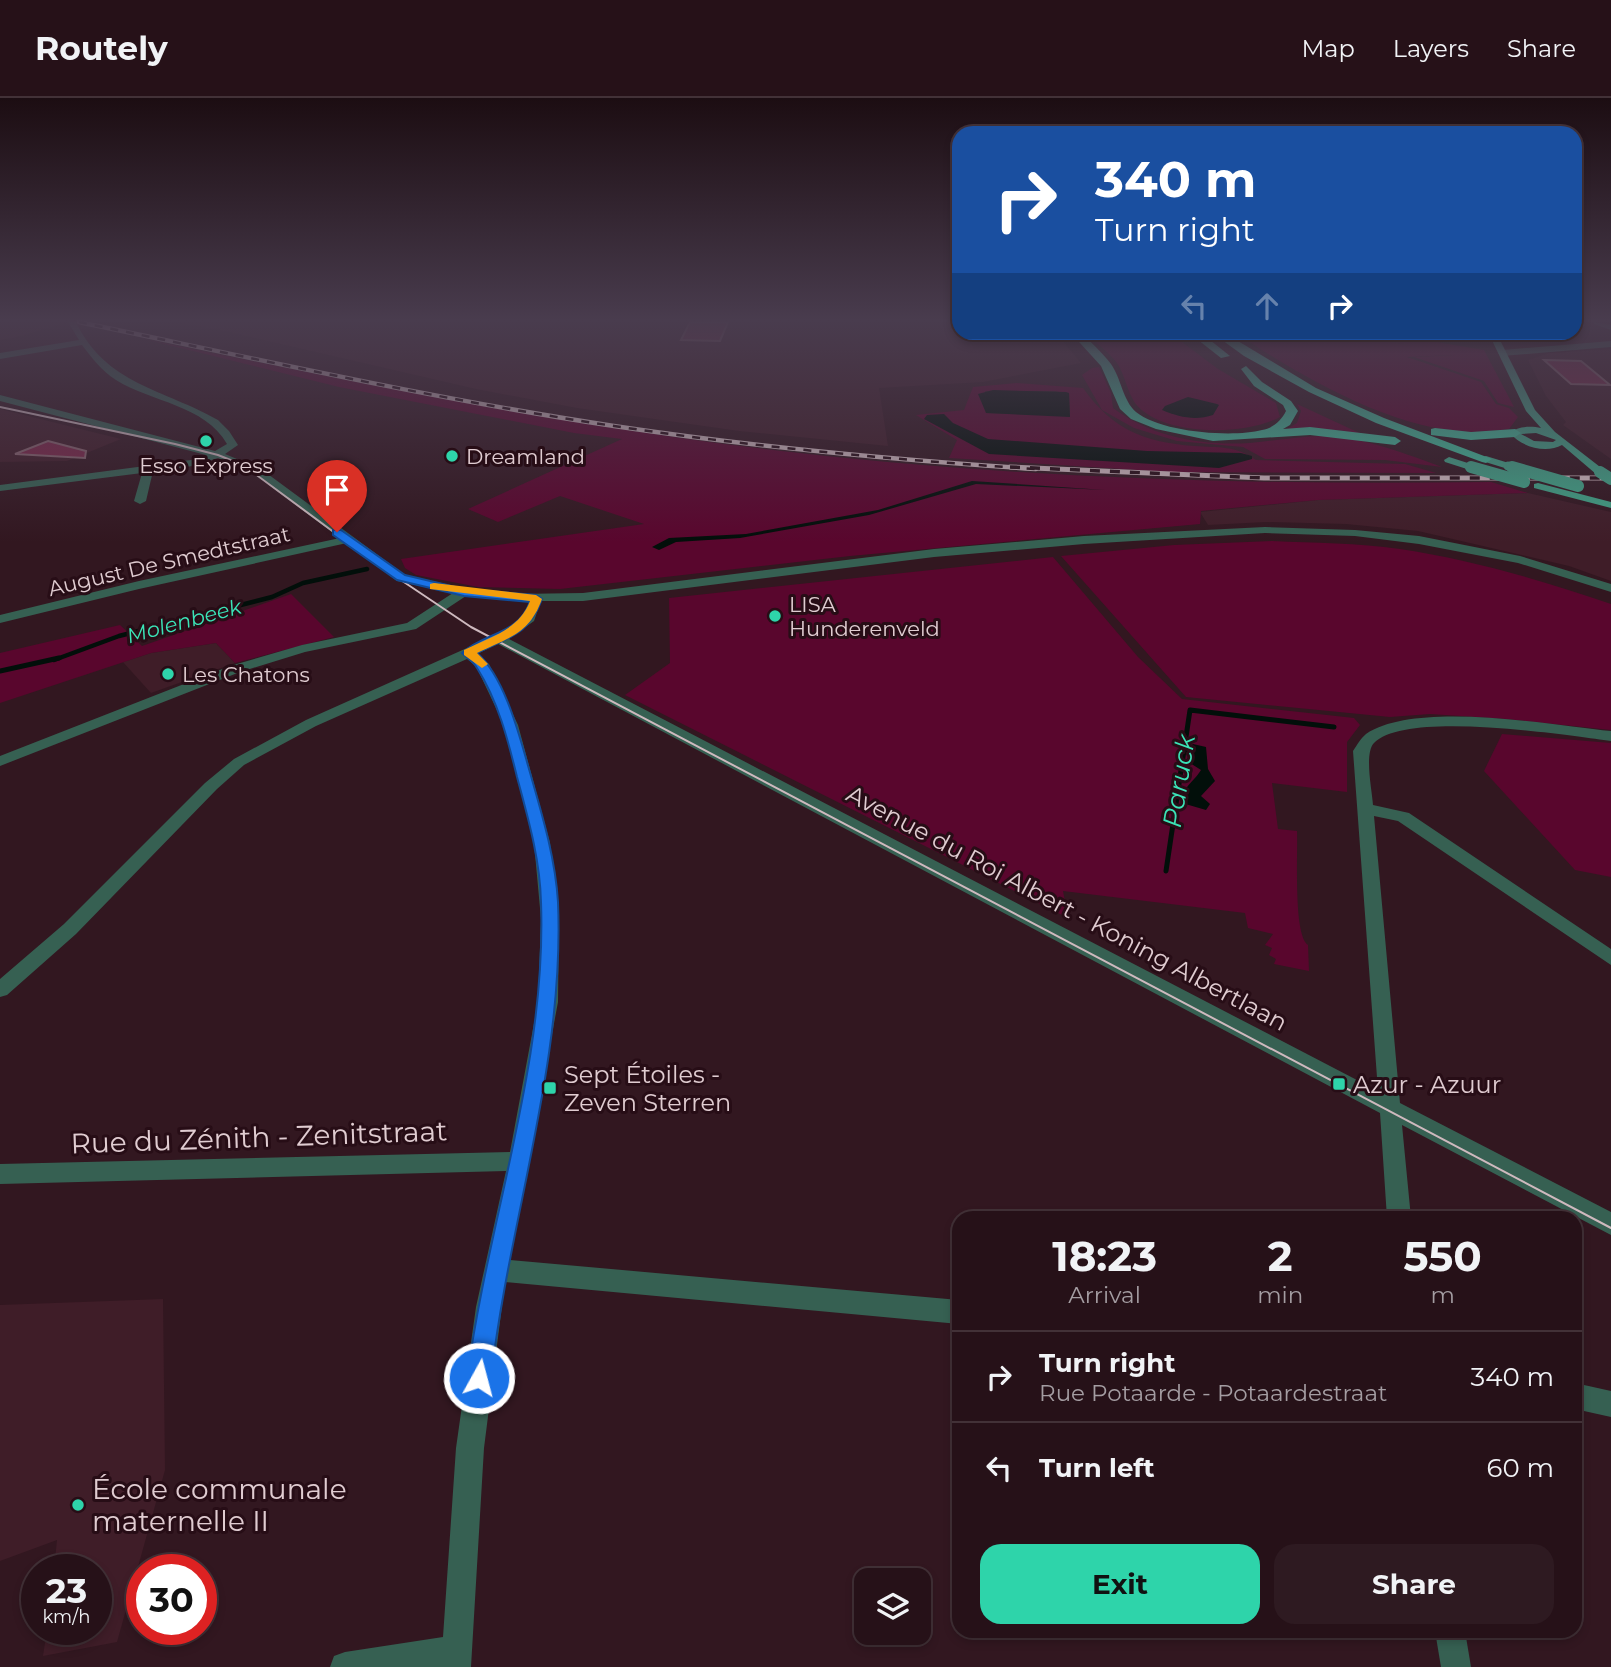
<!DOCTYPE html>
<meta charset="utf-8">
<style>
body{margin:0;font-family:Montserrat,sans-serif;background:#2e1a21;color:#f1f3f6;height:100vh;display:flex;flex-direction:column;font-size:26px;white-space:nowrap}
*{box-sizing:border-box;margin:0}
p{font-size:23px;color:#a49da2}
.icon{flex:none;width:38px;height:38px;fill:none;stroke:currentColor;stroke-width:2;stroke-linecap:round;stroke-linejoin:round}
.map{position:relative;flex:1;overflow:hidden}
.sheet{position:absolute;left:952px;top:1113px;width:630px;height:427px;display:flex;flex-direction:column;background:#261118;border-radius:21px;box-shadow:0 4px 10px #0003,0 0 0 2px #423137}
.sheet>*{flex:none}
.top-card{position:absolute;left:952px;top:28px;width:630px;height:214px;border-radius:21px;box-shadow:0 4px 10px #0003,0 0 0 2px #423137;background:#1a4fa0;color:#fff;overflow:hidden}
.tools{position:absolute;left:854px;top:1470px;display:grid;gap:14px}
.tools a{display:grid;place-items:center;width:77px;height:77px;border-radius:14px;background:#261118;box-shadow:0 4px 10px #0003,0 0 0 2px #423137;font-size:35px}
.speed{position:absolute;left:21px;top:1456px;display:flex;gap:14px;font-size:35px;font-weight:700;text-align:center}
.speed>*{display:grid;place-content:center;width:91px;height:91px;border-radius:50%;background:#261118;box-shadow:0 4px 10px #0003,0 0 0 2px #423137;line-height:1}
.speed small{font-size:18px;font-weight:400}
.speed .limit{border:10px solid #d22;background:#fff;color:#111}
.pin{position:absolute;display:grid;place-items:center;width:60px;height:60px;color:#fff;margin:-72px -30px;border-radius:50% 50% 50% 0;rotate:-45deg;box-shadow:0 0 7px #0007}
.pin .icon{rotate:45deg}
.me{position:absolute;width:77px;margin:-38px;rotate:7deg;stroke-linejoin:round;filter:drop-shadow(0 0 5px #0008)}
.turn{display:flex;align-items:center;gap:24px;height:147px;padding:0 28px;font-size:32px}
.turn .icon{width:91px;height:91px;stroke-width:2.5}
.turn b{display:block;font-size:49px;line-height:60px}
.lanes{display:flex;align-items:center;height:66px;padding:0 28px;background:#0003;justify-content:center;gap:35px;direction:ltr}
.lanes .off{opacity:.35}
.eta{display:flex;justify-content:space-evenly;align-items:center;height:119px;text-align:center}
.eta b{font-size:42px;font-weight:700;line-height:49px}
.action{display:flex;gap:14px;margin-top:auto;padding:14px 28px}
.action a{flex:1;height:80px;border-radius:21px;background:#2ed4aa;color:#111;font-size:28px;font-weight:700;line-height:80px;text-align:center}
.action a+a{background:#2e1a21;color:#f1f3f6}
ul{padding:0;list-style:none}
li{display:flex;align-items:center;gap:21px;height:91px;padding:0 28px;border-top:2px solid #423137}
li div{flex:1}
li b{display:block;font-size:26px}
li em{font-style:normal}
header{display:flex;align-items:center;gap:42px;box-sizing:border-box;height:98px;padding:0 35px;background:#261118;border-bottom:2px solid #423137}
header strong{font-size:33px}
nav{display:flex;gap:38px;margin-inline-start:auto;font-size:24px}
.map>svg:first-child{display:block}
</style>
<header>
<strong>Routely</strong>
<nav><a>Map</a><a>Layers</a><a>Share</a></nav>
</header>
<div class="map">
<svg width="1611" height="1569" viewBox="0 0 1611 1569">
<rect width="100%" height="100%" fill="#321720"/>
<g fill="#3f1d28">
<path d="M0 224H67L22 238 0 242Z"/>
<path d="M177 224H959V234L1056 235 1081 265 983 284 879 290 888 348 739 333 577 310 476 291 225 233Z"/>
<path d="M1611 251V361L1563 327 1566 324 1546 298 1528 262 1550 255Z"/>
<path d="M0 311 121 341 67 363 0 364Z"/>
<path d="M1528 395 1611 414V483L1569 468 1418 433 1346 426 1266 424 1208 427 1200 414 1318 402Z"/>
<path d="M216 545 235 565 151 595 123 564 151 555Z"/>
<path d="M163 1201 165 1372 117 1544 43 1558 47 1531H96V1472H54L57 1442 0 1463V1207Z"/>
</g>
<g fill="#59062d" fill-rule="evenodd">
<path d="M1085 235H1170L1218 271 1276 305 1280 319C1246 338 1161 339 1135 305 1127 293 1125 277 1117 265 1109 254 1095 244 1085 235Z"/>
<path d="M1236 235H1344L1412 248 1351 235H1383L1484 252 1514 309 1498 305 1484 283 1414 259 1455 257 1407 259 1481 284 1496 306 1509 310 1518 319 1509 331C1496 332 1483 334 1471 334 1392 332 1300 278 1236 235Z"/>
<path d="M144 241C323 277 501 315 681 340 949 378 1221 388 1491 384L1528 395 1318 402 1201 413 1200 426 850 458 560 491 478 489 416 477 405 470 401 461 644 426 560 398 498 424 468 411 622 341 574 335 339 289Z"/>
<path d="M1099 269 1111 295 1113 310C1151 339 1202 348 1250 345 1276 343 1302 337 1329 338 1369 341 1406 356 1442 369L1385 362 1265 361 1243 349 1177 343 1134 330 1102 312 1082 277 1092 270Z"/>
<path d="M1017 285 1083 290C1113 332 1144 344 1194 348 1221 350 1234 347 1256 362L1405 366 1436 375 1170 374 949 360 957 342 916 317 964 312 973 289ZM985 293H1055L1069 296 1070 318 986 315Z"/>
<path d="M1297 306 1366 338 1338 332H1285L1297 325 1301 313Z"/>
<path d="M1272 443C1314 445 1358 445 1400 451 1472 462 1542 482 1611 506V632L1506 621 1430 616 1390 619 1186 599 1061 458 1174 447Z"/>
<path d="M1053 459 1138 559 1182 601 1354 620 1360 627 1347 644V694L1272 685 1278 731 1297 733C1298 754 1293 837 1308 847L1309 873 1274 866 1276 861 1269 857 1272 850 1265 847 1273 836 1248 830 1245 815 1063 793 1068 820 625 597 670 565 669 500Z"/>
<path d="M291 496 334 539 235 565 216 545 151 555 0 605V555L120 527 142 548Z"/>
<path d="M1502 636 1611 645V779L1575 772 1484 673Z"/>
</g>
<g fill="#020f0a">
<path d="M993 292 1066 294 1069 295 1070 319 986 315 978 296Z"/>
<path d="M1188 299 1217 306 1219 307 1213 317C1195 323 1179 319 1162 312L1165 308Z"/>
<path d="M944 316 953 325 988 341 1147 353 1241 355 1252 358V361L1219 370 989 356 924 321 927 317Z"/>
<path d="M972 383 1105 392 976 386 869 417 740 440 676 444 659 452 652 449 669 440 746 436 878 412Z"/>
<path d="M1193 646 1206 649 1208 671 1215 683 1201 698 1210 706 1206 712 1182 705C1181 690 1194 684 1201 672L1190 665 1194 661 1184 653Z"/>
</g>
<g fill="none" stroke-linecap="round" stroke-linejoin="round">
<path stroke="#020f0a" stroke-width="4.5" d="M54 562 119 538 272 499 303 485 367 471"/>
<g stroke="#020f0a" stroke-width="5">
<path d="M0 573 59 560"/>
<path d="M1166 773 1190 612 1334 629"/>
</g>
</g>
<g fill="#782646" stroke="#84626c" stroke-width="2">
<path d="M690 224H728L720 243 681 242Z"/>
<path d="M1544 262 1581 263 1610 287 1571 286Z"/>
<path d="M48 343 86 353 85 360 15 356Z"/>
</g>
<g fill="none" stroke-linecap="round" stroke-linejoin="round">
<g fill="#366052" fill-rule="evenodd">
<path d="M68 224H76C106 287 164 291 218 322L229 333 238 347 225 356 261 371 405 477 464 490 517 496 583 495 934 451 1084 438 1265 429 1355 432 1419 438 1520 458 1611 486V494L1518 465 1419 446 1355 438 1265 435 1084 446 934 459 583 503H541L534 523 509 541 1378 993 1353 653C1357 647 1361 640 1366 636 1416 602 1552 627 1611 633V643C1565 637 1406 612 1374 645 1364 655 1372 692 1373 707L1409 715 1611 851V867L1398 723 1374 718 1400 1005 1611 1114V1137L1402 1027 1411 1120H1387L1380 1015 498 546 477 556 489 566 518 627 550 745 559 821 558 904 510 1162 959 1202V1226L505 1184 484 1350 471 1569H330L334 1558 345 1554 443 1539 456 1350 476 1209 506 1073 0 1086V1066L510 1054 538 904 541 821 534 745 504 627 476 568 467 561 316 628 244 667 217 691 76 836 7 897 0 899V881L64 826 205 685 234 661 306 622 505 533 523 518 529 504 466 498 416 531 305 554 240 574 0 668V658L230 568 302 547 407 525 453 495 397 483 347 445 139 491 0 525V517L139 483 340 440 253 375 218 360 193 368 153 373 146 403 140 406 134 403 142 375 0 393V387L191 362 206 357 0 303V297L215 353 227 346C205 307 151 304 116 282 102 273 91 259 82 247L0 261V255L79 242Z"/>
<path d="M1593 224 1611 227V232L1594 226Z"/>
<path d="M1611 243V249L1502 258 1498 255 1502 252Z"/>
<path d="M1575 1285 1611 1293V1319L1575 1311Z"/>
<path d="M1435 1533H1465L1471 1569H1441Z"/>
</g>
<g fill="#40a084" fill-rule="evenodd">
<path d="M1488 234H1496L1535 312 1555 334 1604 372V376H1596L1562 347C1546 356 1521 349 1510 335 1518 328 1531 328 1541 330L1526 313ZM1536 335 1556 342 1553 344 1534 343 1521 336Z"/>
<path d="M1486 358 1512 366 1513 368 1508 371 1482 363V359Z"/>
<path d="M1449 359 1474 367 1475 369 1470 372 1445 364 1444 362Z"/>
<path d="M1538 385 1611 404V410L1534 390V386Z"/>
</g>
<g fill="#40b997" fill-rule="evenodd">
<path d="M1070 234H1081C1091 245 1103 255 1111 266 1121 280 1123 303 1136 314 1160 334 1232 340 1262 332 1273 330 1281 323 1286 313L1283 307 1254 288 1241 271 1246 268 1262 284 1291 303 1298 313 1290 327 1283 331 1310 329 1395 339 1401 343 1395 347 1310 337 1213 343 1156 331 1131 321 1120 311 1101 268Z"/>
<path d="M1188 234H1200L1230 258 1221 260Z"/>
<path d="M1211 234H1223L1316 290 1384 320 1492 361 1486 365 1482 364 1376 325 1309 294 1244 258Z"/>
<path d="M1435 330 1471 334 1515 331 1521 335 1515 339 1471 342 1431 337V331Z"/>
</g>
<path stroke="#ceb9be" stroke-width="2" d="M0 309 175 346 218 357 243 367 377 466 471 529 1611 1130"/>
<defs>
<path id="rail-far1" d="M79 224C257 261 434 301 614 328 754 349 895 362 1036 371"/>
<path id="rail" d="M1010 369 1264 380H1611"/>
</defs>
<use href="#rail-far1" stroke="#ceb9be" stroke-width="4.5"/>
<use href="#rail" stroke="#ceb9be" stroke-width="5"/>
<use href="#rail-far1" stroke="#270d16" stroke-width="2.5" stroke-dasharray="8" stroke-linecap="butt"/>
<use href="#rail" stroke="#270d16" stroke-width="3.5" stroke-dasharray="10" stroke-linecap="butt"/>
<g stroke="#40a084" stroke-width="9">
<path d="M1508 368 1518 371"/>
<path d="M1470 369 1477 371"/>
</g>
<g stroke="#40a084" stroke-width="12">
<path d="M1471 369 1524 384"/>
<path d="M1512 369 1578 388"/>
<path d="M1600 374 1611 381"/>
</g>
</g>
<linearGradient id="sky" x2="0" y2="1"><stop stop-color="#1c0d12"/><stop offset="0.5" stop-color="#493c4e"/><stop offset="1" stop-color="#493c4e" stop-opacity="0"/></linearGradient>
<rect width="1611" height="444" fill="url(#sky)"/>
<path fill="#1a73e8" stroke="#114b97" stroke-width="2" d="M333 432H341L405 477 464 491 536 497 542 501C529 537 509 539 477 555 503 577 518 632 527 664 540 710 555 756 558 804 565 965 509 1121 491 1280L487 1288 479 1291 471 1288 467 1280C488 1121 547 965 541 804 540 761 528 720 517 679 508 642 498 603 477 570 474 564 467 560 462 555 486 533 517 538 530 504L464 498 397 482 333 437Z"/>
<path fill="#f59e0b" d="M434 485 536 497 542 501C529 537 509 539 477 555L488 566 482 570 464 557V552C490 539 519 532 530 503L430 491V486Z"/>
<g fill="#2ed4aa" stroke="#270d16" stroke-width="2.5">
<circle cx="206" cy="343" r="7"/>
<circle cx="452" cy="358" r="7"/>
<circle cx="775" cy="518" r="7"/>
<circle cx="168" cy="576" r="7"/>
<rect x="1332" y="979" width="14" height="14" rx="3.5"/>
<rect x="543" y="983" width="14" height="14" rx="3.5"/>
<circle cx="78" cy="1407" r="7"/>
</g>
<g text-anchor="middle" dominant-baseline="central" stroke-width="6" stroke-linejoin="round" paint-order="stroke">
<g font-size="21" fill="#e0ccd1" stroke="#270d16" text-anchor="start">
<text x="466" y="358">Dreamland</text>
<text x="206" y="367" text-anchor="middle">Esso Express</text>
<text x="789" y="506">LISA<tspan x="789" dy="24">Hunderenveld</tspan></text>
<text x="182" y="576">Les Chatons</text>
</g>
<g font-size="21" fill="#e0ccd1" stroke="#270d16">
<text transform="translate(169 463) rotate(-13)">August De Smedtstraat</text>
</g>
<g font-size="21" font-style="italic" fill="#3be4b7" stroke="#270d16">
<text transform="translate(184 523) rotate(-15)">Molenbeek</text>
</g>
<g font-size="24" fill="#e0ccd1" stroke="#270d16">
<text transform="translate(1067 810) rotate(28)">Avenue du Roi Albert - Koning Albertlaan</text>
</g>
<g font-size="24" fill="#e0ccd1" stroke="#270d16" text-anchor="start">
<text x="564" y="976">Sept Étoiles -<tspan x="564" dy="28">Zeven Sterren</tspan></text>
<text x="1353" y="986">Azur - Azuur</text>
</g>
<g font-size="26" font-style="italic" fill="#3be4b7" stroke="#270d16">
<text transform="translate(1179 683) rotate(-81)">Paruck</text>
</g>
<g font-size="28" fill="#e0ccd1" stroke="#270d16">
<text transform="translate(259 1039) rotate(-2)">Rue du Zénith - Zenitstraat</text>
</g>
<g font-size="28" fill="#e0ccd1" stroke="#270d16" text-anchor="start">
<text x="92" y="1391">École communale<tspan x="92" dy="32">maternelle II</tspan></text>
</g>
</g>
</svg>
<div class="tools">
<a><svg class="icon" aria-label="layers" viewBox="0 0 24 24"><path d="M12 4l9 5-9 5-9-5zM3 14l9 5 9-5"/></svg></a>
</div>
<div class="speed"><div>23<small>km/h</small></div><div class="limit">30</div></div>
<div class="pin" style="left:337px;top:434px;background:#d93025"><svg class="icon" aria-label="arrive" viewBox="0 0 24 24"><path d="M6 21V4h12l-3 4 3 4H6"/></svg></div>
<svg class="me" style="left:479px;top:1280px" viewBox="-20 -20 40 40"><circle r="17" fill="#1a73e8" stroke="#fff" stroke-width="3"/><path d="M0-11L8 9 0 5-8 9z" fill="#fff"/></svg>
<div class="top-card">
<div class="turn"><svg class="icon" aria-label="right" viewBox="0 0 24 24"><path d="M7 20v-9h11M14 6l5 5-5 5"/></svg><div><b>340 m</b>Turn right</div></div>
<div class="lanes"><svg class="icon off" aria-label="left" viewBox="0 0 24 24"><path d="M17 20v-9H6M10 6l-5 5 5 5"/></svg><svg class="icon off" aria-label="ahead" viewBox="0 0 24 24"><path d="M12 20V5M6 11l6-6 6 6"/></svg><svg class="icon" aria-label="right" viewBox="0 0 24 24"><path d="M7 20v-9h11M14 6l5 5-5 5"/></svg></div>
</div>
<section class="sheet">
<div class="eta">
<div><b>18:23</b><p>Arrival</p></div>
<div><b>2</b><p>min</p></div>
<div><b>550</b><p>m</p></div>
</div>
<ul>
<li><svg class="icon" aria-label="right" viewBox="0 0 24 24"><path d="M7 20v-9h11M14 6l5 5-5 5"/></svg><div><b>Turn right</b><p>Rue Potaarde - Potaardestraat</p></div><em>340 m</em></li>
<li><svg class="icon" aria-label="left" viewBox="0 0 24 24"><path d="M17 20v-9H6M10 6l-5 5 5 5"/></svg><div><b>Turn left</b></div><em>60 m</em></li>
</ul>
<div class="action"><a>Exit</a><a>Share</a></div>
</section>
</div>
